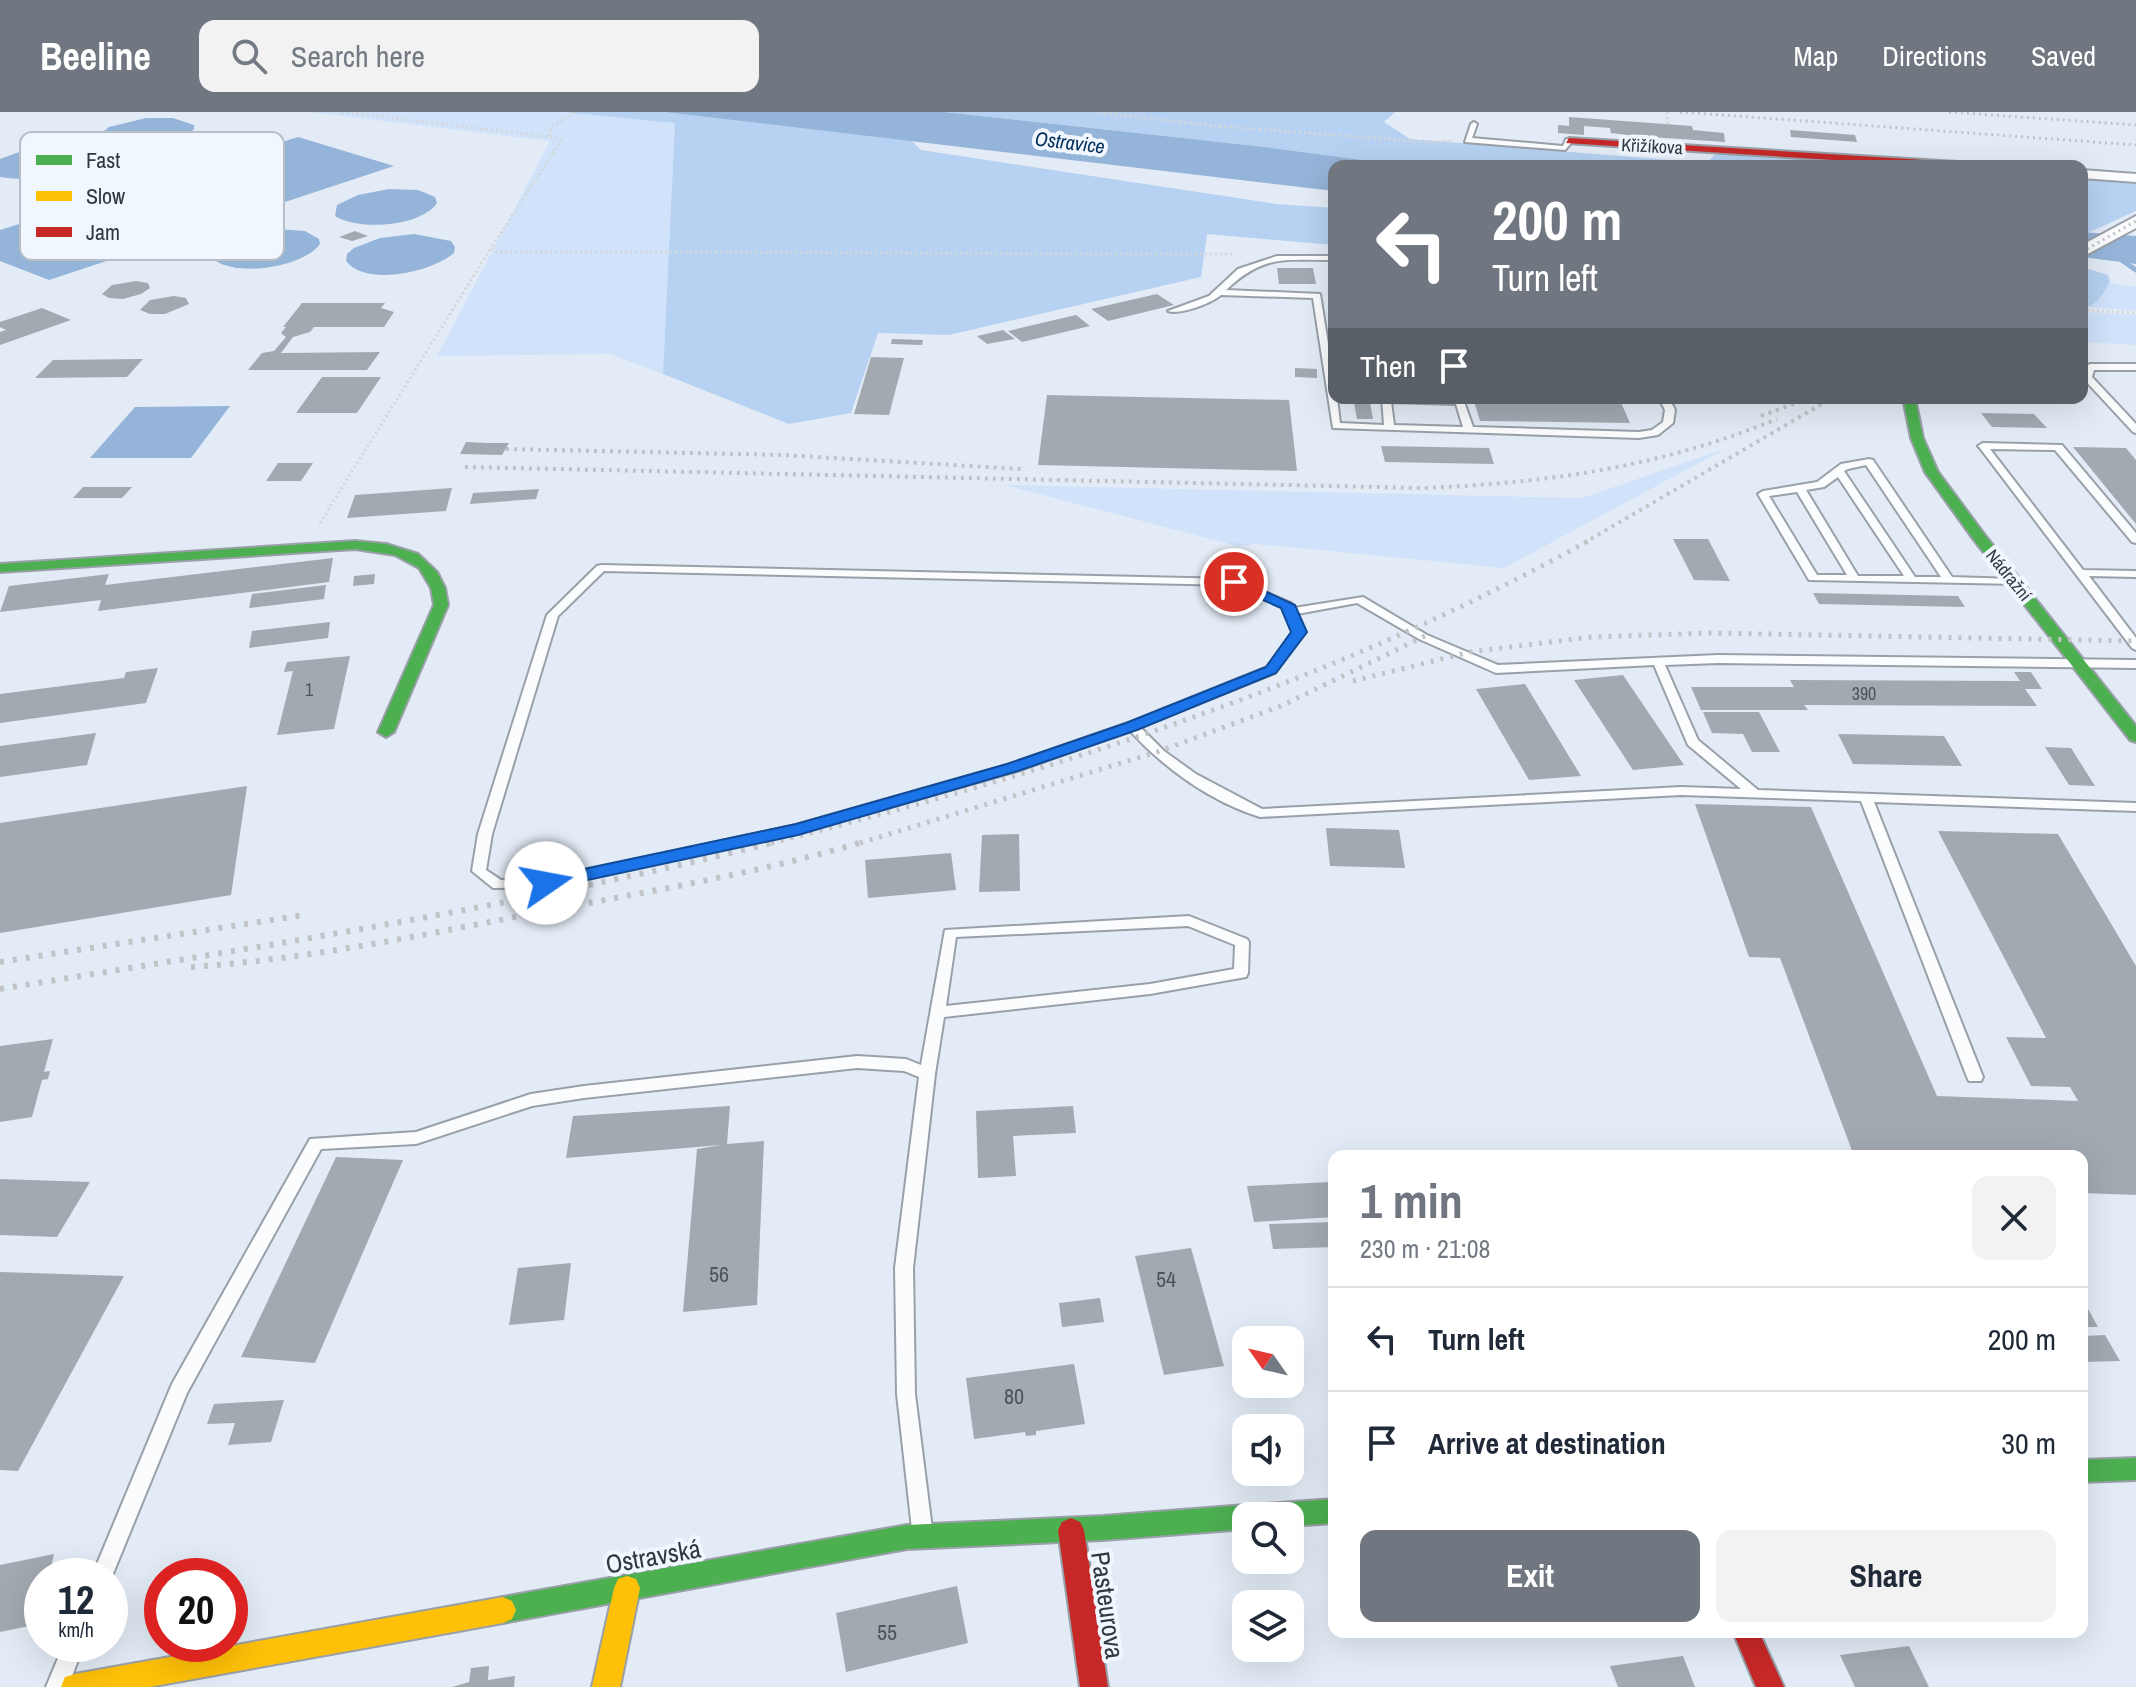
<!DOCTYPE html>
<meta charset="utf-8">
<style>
body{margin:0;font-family:"Archivo Narrow",sans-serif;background:#f2f2f3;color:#1f2937;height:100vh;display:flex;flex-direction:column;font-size:30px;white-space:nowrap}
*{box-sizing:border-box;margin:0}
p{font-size:26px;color:#747a83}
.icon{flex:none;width:44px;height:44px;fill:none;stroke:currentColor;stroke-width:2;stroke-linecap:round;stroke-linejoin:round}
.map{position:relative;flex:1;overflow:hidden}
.details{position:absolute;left:1328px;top:1038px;width:760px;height:488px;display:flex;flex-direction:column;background:#fff;border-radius:16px;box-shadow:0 8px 32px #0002}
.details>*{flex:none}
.guide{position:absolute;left:1328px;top:48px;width:760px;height:244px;border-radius:16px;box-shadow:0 8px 32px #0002;background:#707780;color:#fff;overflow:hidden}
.needle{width:52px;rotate:304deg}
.tools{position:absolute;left:1232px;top:1214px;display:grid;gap:16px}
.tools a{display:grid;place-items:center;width:72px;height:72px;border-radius:16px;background:#fff;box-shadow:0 8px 32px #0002;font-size:40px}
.speed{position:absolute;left:24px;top:1446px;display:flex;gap:16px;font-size:40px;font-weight:700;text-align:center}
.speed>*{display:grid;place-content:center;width:104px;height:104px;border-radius:50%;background:#fff;box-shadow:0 8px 32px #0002;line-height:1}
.speed small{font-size:20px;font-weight:400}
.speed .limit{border:12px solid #d22;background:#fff;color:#111}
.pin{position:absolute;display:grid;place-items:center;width:68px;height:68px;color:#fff;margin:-34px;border:4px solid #fff;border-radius:50%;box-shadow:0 2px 8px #0007}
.me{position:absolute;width:88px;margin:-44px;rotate:78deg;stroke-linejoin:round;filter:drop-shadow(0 0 6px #0008)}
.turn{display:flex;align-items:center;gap:28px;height:168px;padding:0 32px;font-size:36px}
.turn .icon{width:104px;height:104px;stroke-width:2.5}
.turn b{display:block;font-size:56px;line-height:68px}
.then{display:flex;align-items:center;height:76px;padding:0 32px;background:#0003;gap:16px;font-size:30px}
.round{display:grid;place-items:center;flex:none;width:84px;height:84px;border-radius:16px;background:#f2f2f3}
.head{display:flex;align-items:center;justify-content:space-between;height:136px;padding:0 32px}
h1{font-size:48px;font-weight:700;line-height:60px;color:#707780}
.action{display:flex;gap:16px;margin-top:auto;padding:16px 32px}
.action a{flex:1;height:92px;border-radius:16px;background:#707780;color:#fff;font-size:32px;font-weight:700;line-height:92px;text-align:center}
.action a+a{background:#f2f2f3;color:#1f2937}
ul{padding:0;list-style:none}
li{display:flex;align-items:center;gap:24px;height:104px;padding:0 32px;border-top:2px solid #e0e1e3}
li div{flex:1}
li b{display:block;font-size:30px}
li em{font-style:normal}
header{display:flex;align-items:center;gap:48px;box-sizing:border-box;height:112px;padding:0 40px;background:#707780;color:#fff}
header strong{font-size:38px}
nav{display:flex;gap:44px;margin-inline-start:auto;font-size:28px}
.search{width:560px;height:72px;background:#f2f2f3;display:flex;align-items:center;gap:20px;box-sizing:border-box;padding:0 28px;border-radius:16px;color:#747a83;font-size:30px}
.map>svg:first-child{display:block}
</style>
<header>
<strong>Beeline</strong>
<div class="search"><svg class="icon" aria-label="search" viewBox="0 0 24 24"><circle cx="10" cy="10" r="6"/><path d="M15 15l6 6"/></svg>Search here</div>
<nav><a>Map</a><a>Directions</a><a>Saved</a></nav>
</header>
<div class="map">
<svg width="2136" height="1575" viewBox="0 0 2136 1575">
<rect width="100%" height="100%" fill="#e3ecf6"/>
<g fill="#d0e3fb">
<path d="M309 0H564L675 10 663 262 610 242 437 244 550 29Z"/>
<path d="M2109 171 2136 175V199L2088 195 2101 186Z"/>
<path d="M2082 200 2136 203V233L2082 230Z"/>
<path d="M1725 337 1504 456 1257 432 1237 434 1005 373 1582 386Z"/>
</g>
<g fill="#b6d1f1">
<path d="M564 0H664L912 29 921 38 1277 92 1334 96V133L1207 122 1201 165 949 223 878 221 851 301 789 312 663 262 675 11Z"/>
<path d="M944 0H1395L1384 10 1410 27 1707 51 1717 40 1915 54H1408L1265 35Z"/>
<path d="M2082 66 2136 72V99L2090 120H2082Z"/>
<path d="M2082 155 2108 163 2110 169C2104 181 2097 196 2082 195Z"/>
</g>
<g fill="#95b4d9">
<path d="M664 0H944L1265 35 1408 54H1334V79Z"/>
<path d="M146 6H173L194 13V17C174 36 122 43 99 28L98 24 109 15Z"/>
<path d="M298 25 394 54 49 168 0 149V118Z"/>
<path d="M55 35 81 36 92 44C77 69 25 69 0 65V47L22 39Z"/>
<path d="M389 77 418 78 435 85 437 91C421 115 357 119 335 104L337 93 358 83Z"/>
<path d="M278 117 305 119 319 127 320 132C303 156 233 166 212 146L214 136 233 125Z"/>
<path d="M2082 120 2136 124V152L2082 145Z"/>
<path d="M414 122 451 129 455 135 454 141C432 160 366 175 346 149L347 142 354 136 380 126Z"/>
<path d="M230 294 191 346H90L135 295Z"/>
</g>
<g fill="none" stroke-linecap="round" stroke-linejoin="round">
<path stroke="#95b4d9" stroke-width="5" d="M2117 145 2136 158"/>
</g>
<g fill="#a2a9b1">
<path d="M1569 5 1692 14 1693 18 1724 21 1725 30 1635 24 1611 21 1610 16 1584 14V23L1558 21V13L1569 14Z"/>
<path d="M1790 18 1855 23 1857 30 1791 25Z"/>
<path d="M355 119 368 124 352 129 339 125Z"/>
<path d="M1277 156H1313L1316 172H1279Z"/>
<path d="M136 169 148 171 150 176 141 182 123 187 109 186 102 182 112 173Z"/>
<path d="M1157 182 1174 193 1108 209 1091 197Z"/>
<path d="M174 184 186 186 189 192 165 202H150L140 198 150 188Z"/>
<path d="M302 191H385L381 196 394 200 384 215H314L310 220 293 225 281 241 380 240 367 258H248L262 241 274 239 286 225 281 221 286 215H283Z"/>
<path d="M42 196 71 208 0 233V220L6 218 0 215V210Z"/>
<path d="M1076 203 1090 214 1022 230 1008 219Z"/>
<path d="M1003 218 1015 227 987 232 977 224Z"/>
<path d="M892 227 923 228 922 233 891 232Z"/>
<path d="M871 245 904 246 889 303 854 302Z"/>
<path d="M143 247 127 265 35 266 53 248Z"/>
<path d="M1295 256 1317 257V266L1295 265Z"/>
<path d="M322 265H381L357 301H296Z"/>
<path d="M1047 283 1289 288 1297 359 1038 353Z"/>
<path d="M1353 286H1369L1373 307H1357Z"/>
<path d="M1473 286H1619L1630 311 1480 309Z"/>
<path d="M1981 301 2034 302 2047 316 1992 315Z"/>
<path d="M466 330 487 331H509L502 343 460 342Z"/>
<path d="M1381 334 1489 336 1494 352 1385 350Z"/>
<path d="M2073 335 2126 336 2136 348V412Z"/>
<path d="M278 351H313L301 369H266Z"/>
<path d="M83 375H132L122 386H73Z"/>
<path d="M452 376 446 399 347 406 355 383Z"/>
<path d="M539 377 536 387 470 392 473 381Z"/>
<path d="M1673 427H1708L1730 469 1694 468Z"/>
<path d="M333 446 329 470 98 499 101 488 0 500 9 474 109 462 105 473Z"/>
<path d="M375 462 374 472 353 474 354 464Z"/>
<path d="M326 473 324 487 249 496 252 482Z"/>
<path d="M1813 481 1958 484 1965 495 1819 492Z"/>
<path d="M330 510 328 526 249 536 252 519Z"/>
<path d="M350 544 334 617 277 623 293 559 284 560 287 550Z"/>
<path d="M158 556 146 591 0 611V582L124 566 126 560Z"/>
<path d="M2014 560H2031L2042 577H2025L2037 594 1804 593 1808 598H1701L1691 575H1794L1790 568 2020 569Z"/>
<path d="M1623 563 1684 653 1633 658 1574 568Z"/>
<path d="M1525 572 1581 664 1529 668 1476 577Z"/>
<path d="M1703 600H1759L1780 640H1752L1743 622 1712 621Z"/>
<path d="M96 621 87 653 0 665V634Z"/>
<path d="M1838 622 1944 624 1962 654 1853 652Z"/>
<path d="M2045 635 2071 636 2095 674 2069 673Z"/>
<path d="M247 674 231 783 0 821V711Z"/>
<path d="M1695 692 1811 695 1937 984 2078 989 2070 975 2031 974 2006 925 2046 926 1938 719 2058 722 2136 854V1083L2082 1081V1044H1854L1780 846 1749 845Z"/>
<path d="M1326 716 1399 718 1405 756 1330 754Z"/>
<path d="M1019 722 1020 779 979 780 982 723Z"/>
<path d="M951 741 956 778 868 786 865 748Z"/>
<path d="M53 927 44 960 50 959 48 967 42 968 32 1005 0 1010V934Z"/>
<path d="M730 994 727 1032 764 1029 757 1193 683 1200 697 1037 721 1033 566 1046 573 1004Z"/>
<path d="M1073 994 1076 1021 1013 1024 1016 1064 978 1066 976 999Z"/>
<path d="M336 1045 403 1048 315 1251 241 1245Z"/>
<path d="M0 1067 90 1070 57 1125 0 1123Z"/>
<path d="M1330 1070 1334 1105 1254 1110 1247 1074Z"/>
<path d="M1334 1110V1135L1273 1137 1269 1112Z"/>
<path d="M1191 1136 1224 1254 1164 1263 1135 1144Z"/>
<path d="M571 1151 564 1208 509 1213 518 1156Z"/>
<path d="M0 1160 124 1164 18 1359 0 1358Z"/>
<path d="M1100 1186 1104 1210 1062 1215 1059 1191Z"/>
<path d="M2082 1186 2098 1215H2082Z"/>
<path d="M2105 1223 2120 1249 2082 1250V1224Z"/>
<path d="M1074 1252 1085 1312 1036 1319V1323L1026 1324 1025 1320 974 1327 966 1266Z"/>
<path d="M284 1288 271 1330 228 1333 235 1311 207 1312 214 1292Z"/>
<path d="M54 1442 49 1464H42L39 1512 0 1520V1453Z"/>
<path d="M957 1474 968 1531 846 1560 836 1501Z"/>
<path d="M1909 1534 1929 1575H1855L1840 1543Z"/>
<path d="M1683 1544 1695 1575H1618L1610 1554Z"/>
<path d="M489 1554 488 1568 515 1564 514 1575H452L469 1570 471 1556Z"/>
</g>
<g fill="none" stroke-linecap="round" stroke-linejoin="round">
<defs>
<g id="lane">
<path d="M1474 10 1477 12 1472 26 1563 34 1566 27 1573 29 1565 38 1465 30 1471 12Z"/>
<path d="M1277 144H1334V148C1285 148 1264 142 1226 178L1320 182 1334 269V286H1337L1340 311 1384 313 1382 286 1463 287 1473 315 1639 320 1652 318 1663 310 1665 298 1659 286H1669L1675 298 1673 311 1658 323 1639 326 1333 316 1313 186 1221 183C1210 192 1180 203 1168 199L1209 184 1238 157ZM1391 290 1456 292 1463 315 1394 313Z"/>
<path d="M2136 252V258H2094L2092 265 2136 312V321L2133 320 2082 265 2085 255 2090 252Z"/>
<path d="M1983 331 2062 333 2136 421V431L2132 430 2055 338 1990 337 2083 458 2136 459V465L2089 464 2136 526V538L2132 536 1980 336 1978 334Z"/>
<path d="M1869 347 1873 348 1952 465 2015 467 2021 470 2019 472 1809 468 1758 382 1763 379 1817 370 1841 352ZM1866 353 1941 465H1915L1844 359 1848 357ZM1838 365 1904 464H1858L1806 378 1824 375ZM1797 380 1847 463H1817L1769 384Z"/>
<path d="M601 453 1234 467 1291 491 1294 496 1363 485 1427 523 1498 553 1718 543 2136 548V556L1718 551 1665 553 1698 628 1758 678 2136 691V699L1874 690 1983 965 1981 969H1969L1967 965 1861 689 1681 683 1260 705C1211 690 1164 656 1130 619L1017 659 798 721 546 775 493 776 472 759 478 722 547 503 597 454ZM604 459 1232 473 1282 495 1293 520 1267 555 1128 611 1007 653 796 713 546 767 501 768 486 758 492 722 558 504ZM1357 491 1419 527 1496 561 1654 553 1688 633 1741 677 1681 675 1262 697 1196 662 1164 639 1140 615 1275 561 1305 520 1297 502Z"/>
<path d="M1189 804 1247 827 1249 830 1248 861 1246 865 1150 882 944 905 935 962 913 1156 915 1282 932 1417 929 1423 922 1426 915 1423 912 1417 897 1282 895 1156 919 965 904 959 857 956 584 986 532 994 416 1032 321 1037 187 1281 110 1469V1464H92L172 1272 310 1027 416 1020 531 982 584 974 857 944 906 947 921 953 945 818ZM1188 814 1235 833 1234 857 1150 872 946 894 956 825Z"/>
<path d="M64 1532H84L68 1575H46Z"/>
</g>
<g id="street">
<path d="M2082 58 2136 62V70L2082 66Z"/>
<path d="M2136 104V116L2082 145V133Z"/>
</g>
<g id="fast">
<path d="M1903 286H1915L1923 326 1938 360 1984 422 2136 614V630L2130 628 1974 428 1925 360 1911 326Z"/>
<path d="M355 429 386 432 418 442 437 460 445 476 448 493 394 620 386 625 378 620 434 493 431 476 419 456 395 443 355 437 0 460V452Z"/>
<path d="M2136 1346V1368L2082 1370V1348Z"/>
<path d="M1334 1387V1411L1290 1414V1404H1246V1417L1103 1428 907 1437 503 1511 494 1507 490 1498 494 1489 503 1485 907 1413 1103 1404 1246 1393 1255 1398 1265 1392Z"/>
</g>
<g id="slow">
<path d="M627 1464 636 1467 640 1476 620 1575H592L614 1476 618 1467Z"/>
<path d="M503 1485 512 1489 516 1498 512 1507 503 1511 149 1575H61L65 1565 75 1562Z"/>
</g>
<g id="jam">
<path d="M1569 26 1974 51 1979 54H1928L1566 31Z"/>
<path d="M1071 1406 1080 1410 1084 1418 1108 1575H1080L1058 1418 1062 1410Z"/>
<path d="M1733 1520H1759L1784 1575H1756Z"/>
</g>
</defs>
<use href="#lane" stroke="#99a0a8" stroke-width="4"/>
<use href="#street" stroke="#99a0a8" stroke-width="4"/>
<use href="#fast" stroke="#99a0a8" stroke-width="4"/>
<use href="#slow" stroke="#99a0a8" stroke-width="4"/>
<use href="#jam" stroke="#99a0a8" stroke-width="4"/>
<g stroke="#d4d7da" stroke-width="3" stroke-dasharray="2 3" stroke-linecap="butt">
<path d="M342 0 558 26 561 29 491 136 497 140 1232 142"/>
<path d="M1095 0 1216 14 1427 30 1452 29"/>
<path d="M1667 0 1668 13"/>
<path d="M549 24 552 14 576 0"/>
<path d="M2082 198 2136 201"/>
<path d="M320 411 491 136"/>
</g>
<use href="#lane" fill="#fbfcfe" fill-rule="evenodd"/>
<use href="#street" fill="#fbfcfe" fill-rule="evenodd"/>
<use href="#fast" fill="#4caf50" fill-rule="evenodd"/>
<use href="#slow" fill="#ffc107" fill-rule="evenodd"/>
<use href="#jam" fill="#c62828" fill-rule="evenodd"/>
<g stroke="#c1c3c6" stroke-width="3" stroke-dasharray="2 4" stroke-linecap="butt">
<path d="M1680 0 2136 33"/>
<path d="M1949 0 2136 13"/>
<path d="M2082 140 2136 109"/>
</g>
<g stroke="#c1c3c6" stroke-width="4" stroke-dasharray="3 5" stroke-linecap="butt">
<path d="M1761 304 1810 286"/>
<path d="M506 337 783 343 1021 357"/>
<path d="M465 355 1423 376C1549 371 1660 355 1777 307"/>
<path d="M1584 431 1832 286"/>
</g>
<g stroke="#c1c3c6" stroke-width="5" stroke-dasharray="3 7" stroke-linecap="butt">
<path d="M1353 569 1470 540 1591 525 1712 521 2136 529"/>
<path d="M771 731C1052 660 1333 571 1588 429"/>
<path d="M860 731 1157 640 1281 594 1429 522"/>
</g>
<g stroke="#c1c3c6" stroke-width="6" stroke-dasharray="4 9" stroke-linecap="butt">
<path d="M0 850 304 803"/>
<path d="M191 855C312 847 432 821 551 798 657 778 763 760 866 729"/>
<path d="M0 877C261 835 522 794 779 729"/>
</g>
</g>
<path fill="#1a73e8" stroke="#114b97" stroke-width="2" d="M1234 465 1295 493 1307 520 1276 561 1137 618 1018 659 798 723 546 777 537 771 546 765 796 712 1007 652 1126 611 1266 555 1291 520 1281 496 1229 473 1227 470Z"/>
<g text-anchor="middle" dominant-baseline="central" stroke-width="8" stroke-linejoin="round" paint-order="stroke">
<g font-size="18" fill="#323840" stroke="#f1f7ff">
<text transform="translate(1652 34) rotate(3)">Křižíkova</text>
<text transform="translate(2009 463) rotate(51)">Nádražní</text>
</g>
<g font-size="18" fill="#4e545c">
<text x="309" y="577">1</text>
<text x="1864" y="581">390</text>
</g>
<g font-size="20" font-style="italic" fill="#022e5b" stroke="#f1f7ff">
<text transform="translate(1070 30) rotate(7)">Ostravice</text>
</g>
<g font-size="22" fill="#4e545c">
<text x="719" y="1162">56</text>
<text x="1166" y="1167">54</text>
<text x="1014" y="1284">80</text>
<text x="887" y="1520">55</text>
</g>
<g font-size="26" fill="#323840" stroke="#f1f7ff">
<text transform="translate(653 1444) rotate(-10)">Ostravská</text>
<text transform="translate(1108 1493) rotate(82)">Pasteurova</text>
</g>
</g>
<rect x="20" y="20" width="264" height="128" rx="12" fill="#f1f7ff" stroke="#b8bec6" stroke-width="2"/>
<rect x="36" y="43" width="36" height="10" fill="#4caf50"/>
<rect x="36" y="79" width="36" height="10" fill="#ffc107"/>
<rect x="36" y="115" width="36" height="10" fill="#c62828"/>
<g font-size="22" fill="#323840">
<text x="86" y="56">Fast</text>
<text x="86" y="92">Slow</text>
<text x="86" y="128">Jam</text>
</g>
</svg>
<div class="tools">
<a><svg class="needle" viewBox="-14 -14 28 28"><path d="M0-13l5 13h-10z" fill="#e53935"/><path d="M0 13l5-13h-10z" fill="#747a83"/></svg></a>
<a><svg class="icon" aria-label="sound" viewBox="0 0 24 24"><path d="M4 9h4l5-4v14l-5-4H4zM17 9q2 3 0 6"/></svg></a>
<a><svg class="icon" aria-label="search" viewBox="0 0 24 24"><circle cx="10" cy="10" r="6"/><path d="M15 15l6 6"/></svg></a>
<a><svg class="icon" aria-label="layers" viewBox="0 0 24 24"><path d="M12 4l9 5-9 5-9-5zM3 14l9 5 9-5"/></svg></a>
</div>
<div class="speed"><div>12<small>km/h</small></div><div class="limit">20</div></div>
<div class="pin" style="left:1234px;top:470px;background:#d93025"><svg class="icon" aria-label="arrive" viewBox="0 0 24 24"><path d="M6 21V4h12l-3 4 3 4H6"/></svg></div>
<svg class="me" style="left:546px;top:771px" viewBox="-20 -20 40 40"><circle r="19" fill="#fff"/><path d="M0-13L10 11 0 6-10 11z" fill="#1a73e8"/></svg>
<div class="guide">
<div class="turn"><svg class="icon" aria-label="left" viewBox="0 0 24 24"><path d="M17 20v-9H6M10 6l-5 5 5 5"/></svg><div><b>200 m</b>Turn left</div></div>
<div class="then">Then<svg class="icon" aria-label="arrive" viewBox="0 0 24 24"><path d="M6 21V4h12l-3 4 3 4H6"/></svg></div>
</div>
<section class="details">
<div class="head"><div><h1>1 min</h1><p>230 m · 21:08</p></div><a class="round"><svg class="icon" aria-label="close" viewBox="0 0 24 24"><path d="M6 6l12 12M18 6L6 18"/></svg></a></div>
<ul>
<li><svg class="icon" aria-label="left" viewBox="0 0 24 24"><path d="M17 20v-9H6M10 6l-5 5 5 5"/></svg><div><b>Turn left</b></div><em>200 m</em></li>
<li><svg class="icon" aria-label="arrive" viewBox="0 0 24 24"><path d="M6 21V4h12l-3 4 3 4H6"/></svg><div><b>Arrive at destination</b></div><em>30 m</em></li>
</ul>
<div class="action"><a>Exit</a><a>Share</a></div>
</section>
</div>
